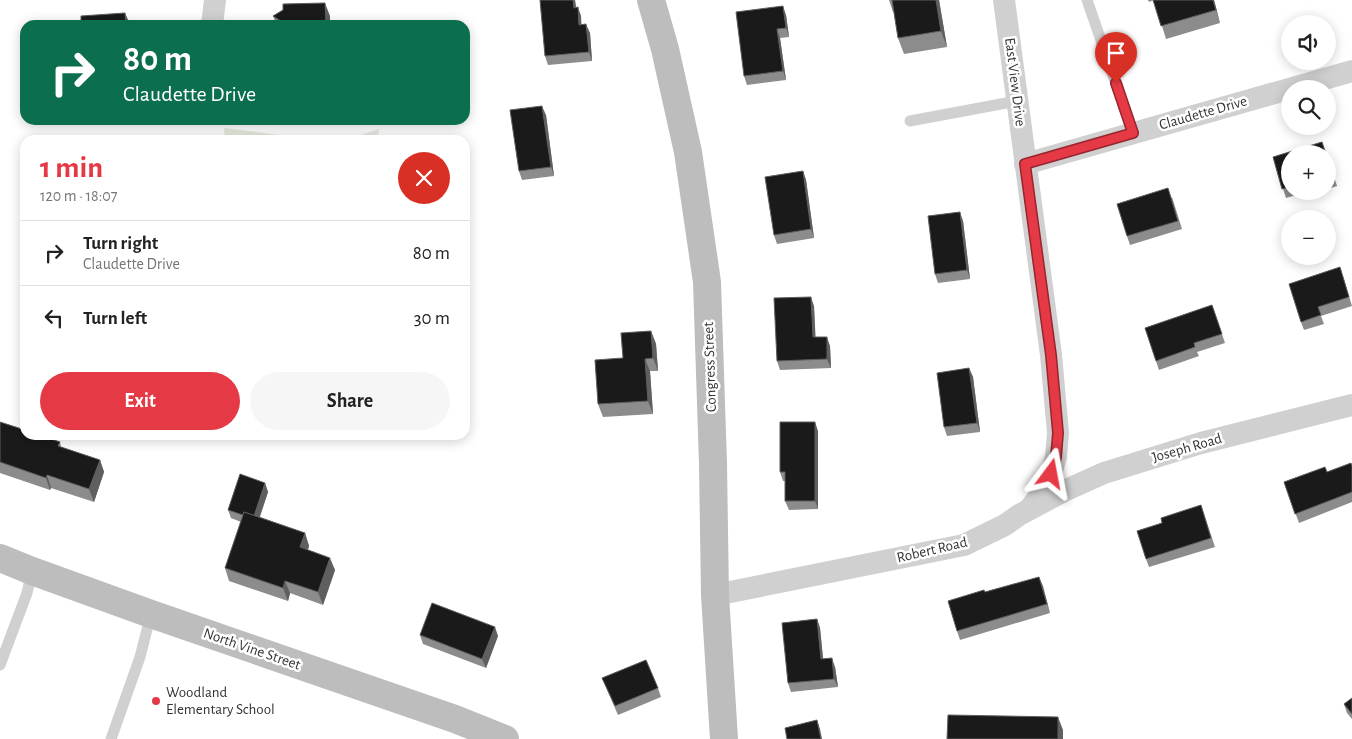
<!DOCTYPE html>
<meta charset="utf-8">
<style>
body{margin:0;font-family:"Alegreya Sans",sans-serif;background:#f6f6f6;color:#222;height:100vh;display:flex;flex-direction:column;font-size:19px;white-space:nowrap}
*{box-sizing:border-box;margin:0}
p{font-size:16px;color:#767676}
.icon{flex:none;width:28px;height:28px;fill:none;stroke:currentColor;stroke-width:2;stroke-linecap:round;stroke-linejoin:round}
.map{position:relative;flex:1;overflow:hidden}
.panel{position:absolute;left:20px;top:135px;width:450px;height:305px;display:flex;flex-direction:column;background:#fff;border-radius:15px;box-shadow:0 2px 12px #0003}
.panel>*{flex:none}
.top-card{position:absolute;left:20px;top:20px;width:450px;height:105px;border-radius:15px;box-shadow:0 2px 12px #0003;background:#0b6e4f;color:#fff;overflow:hidden}
.fabs{position:absolute;left:1281px;top:15px;display:grid;gap:10px}
.fabs a{display:grid;place-items:center;width:55px;height:55px;border-radius:50%;background:#fff;box-shadow:0 2px 12px #0003;font-size:25px}
.pin{position:absolute;display:grid;place-items:center;width:42px;height:42px;color:#fff;margin:-51px -21px;border-radius:50% 50% 50% 0;rotate:-45deg;box-shadow:0 0 5px #0007}
.pin .icon{rotate:45deg}
.me{position:absolute;width:55px;margin:-28px;rotate:13deg;stroke-linejoin:round;filter:drop-shadow(0 0 4px #0008)}
.turn{display:flex;align-items:center;gap:18px;height:105px;padding:0 20px;font-size:22px}
.turn .icon{width:65px;height:65px;stroke-width:2.5}
.turn b{display:block;font-size:35px;line-height:42px}
.round{display:grid;place-items:center;flex:none;width:52px;height:52px;border-radius:26px;background:#f6f6f6}
.headline{display:flex;align-items:center;justify-content:space-between;height:85px;padding:0 20px}
h1{font-size:30px;font-weight:700;line-height:38px;color:#e63946}
.action{display:flex;gap:10px;margin-top:auto;padding:10px 20px}
.action a{flex:1;height:58px;border-radius:30px;background:#e63946;color:#fff;font-size:20px;font-weight:700;line-height:58px;text-align:center}
.action a+a{background:#f6f6f6;color:#222}
ul{padding:0;list-style:none}
li{display:flex;align-items:center;gap:15px;height:65px;padding:0 20px;border-top:1px solid #e0e0e0}
li div{flex:1}
li b{display:block;font-size:19px}
li em{font-style:normal}
.map>svg:first-child{display:block}
</style>
<div class="map">
<svg width="1352" height="739" viewBox="0 0 1352 739">
<rect width="100%" height="100%" fill="#fff"/>
<g fill="#e6ecdf">
<path d="M224 128 318 140H225Z"/>
<path d="M379 129 378 140H346Z"/>
</g>
<g fill="none" stroke-linecap="round" stroke-linejoin="round">
<g stroke="#d0d0d0" stroke-width="11">
<path d="M1087 0 1133 133"/>
<path d="M910 121 1017 101"/>
<path d="M0 665 27 593 32 571"/>
<path d="M111 739 140 657 151 614"/>
</g>
<g stroke="#d0d0d0" stroke-width="22">
<path d="M1004 0 1051 355 1058 433 1056 457 1051 474 1042 492 1031 507"/>
<path d="M212 25 215 0"/>
<path d="M1025 164 1352 71"/>
<path d="M715 595 964 545 1005 525 1019 515 1064 491 1104 473 1201 443 1352 405"/>
</g>
<g stroke="#bdbdbd" stroke-width="28">
<path d="M651 0 665 49 688 152 707 282 713 464 715 595 724 739"/>
<path d="M0 558 32 571 151 614 455 719 505 739"/>
</g>
</g>
<g fill="#8c8c8c">
<path d="M575 0 576 7 581 16V25L590 33 592 61 548 65 545 56Z"/>
<path d="M889 0H939L947 47 904 54 898 38 894 12H893Z"/>
<path d="M1148 0H1214L1220 23 1166 39 1154 0 1149 2Z"/>
<path d="M786 15 789 37 780 38 786 80 747 85 744 76Z"/>
<path d="M273 16H330V25H277Z"/>
<path d="M546 115 554 176 522 180 519 171Z"/>
<path d="M1322 142 1326 154H1290V191H1320L1308 195 1307 192 1286 198 1273 157Z"/>
<path d="M1328 158 1337 186 1328 189Z"/>
<path d="M803 171 806 180 814 238 777 244 774 235Z"/>
<path d="M1172 197 1182 229 1130 245 1127 236Z"/>
<path d="M963 221 970 279 938 283 935 274Z"/>
<path d="M1343 276 1352 306 1321 316 1324 324 1304 330 1301 322Z"/>
<path d="M1212 305 1225 343 1197 352 1199 356 1159 370 1145 328Z"/>
<path d="M814 306 815 337 830 346 831 368 780 370 777 361Z"/>
<path d="M651 331 656 344 658 371H650L653 414 603 417 598 404 623 358Z"/>
<path d="M969 368 973 377 980 432 947 436 944 427Z"/>
<path d="M0 422 60 442 61 447 100 460 104 472 94 502 51 488 50 490 0 473Z"/>
<path d="M818 431V509L789 510 785 501V481H783L780 472Z"/>
<path d="M1352 466V502L1299 523 1284 482Z"/>
<path d="M265 483 268 492 260 517 305 533 309 546 308 550 335 570 323 605 290 593 288 601 229 581 225 568 241 522 231 518 228 510Z"/>
<path d="M1204 514 1215 547 1149 567 1146 559Z"/>
<path d="M1039 577 1050 613 960 640 957 631 985 592Z"/>
<path d="M817 619 820 628 823 659 835 667 838 687 791 692 788 683Z"/>
<path d="M420 635 498 636 486 668 423 644Z"/>
<path d="M602 678 658 688 661 697 618 715Z"/>
<path d="M1352 698V719L1347 713 1344 704Z"/>
</g>
<g fill="#5f5f5f">
<path d="M573 0H575L577 16 574 8Z"/>
<path d="M936 0H939L947 47 941 31Z"/>
<path d="M1213 0H1214L1220 23 1216 10Z"/>
<path d="M325 3 330 16V25H326Z"/>
<path d="M783 6 786 15 789 37 786 28Z"/>
<path d="M578 7 581 16 582 34 579 25Z"/>
<path d="M125 13 129 22V25H126Z"/>
<path d="M586 24 590 33 592 61 589 52Z"/>
<path d="M777 29 780 38 786 80 783 71Z"/>
<path d="M542 106 546 115 554 176 551 167Z"/>
<path d="M803 171 806 180 814 238 811 229Z"/>
<path d="M960 212 963 221 970 279 967 270Z"/>
<path d="M811 297 814 306 816 346 813 337Z"/>
<path d="M651 331 656 344 658 371 653 358Z"/>
<path d="M827 337 830 346 831 368 827 359Z"/>
<path d="M645 359 650 371 653 414 648 401Z"/>
<path d="M969 368 973 377 980 432 977 423Z"/>
<path d="M815 422 818 431V509L815 501Z"/>
<path d="M100 460 104 472 94 502 89 489Z"/>
<path d="M47 475 51 488 50 490 46 478Z"/>
<path d="M265 483 268 492 256 527 253 518Z"/>
<path d="M305 533 309 546 304 560 300 547Z"/>
<path d="M330 558 335 570 323 605 318 592Z"/>
<path d="M1039 577 1043 586 1050 613 1047 604Z"/>
<path d="M285 581 290 593 288 601 283 588Z"/>
<path d="M817 619 820 628 824 668 821 659Z"/>
<path d="M495 627 498 636 486 668 482 659Z"/>
<path d="M832 658 835 667 838 687 834 679Z"/>
<path d="M1058 717 1063 730V739H1058Z"/>
<path d="M817 720 820 729 822 739H821Z"/>
</g>
<g fill="#1a1a1a" stroke="#5f5f5f">
<path d="M540 0H573L574 8 578 7 579 25 586 24 589 52 545 56Z"/>
<path d="M892 0H936L941 31 898 38Z"/>
<path d="M1153 0H1213L1216 10 1161 26Z"/>
<path d="M325 3 326 25H284V23L273 16 283 10V4Z"/>
<path d="M783 6 786 28 777 29 783 71 744 76 736 12Z"/>
<path d="M125 13 126 25H81V16Z"/>
<path d="M542 106 551 167 519 171 510 110Z"/>
<path d="M1322 142 1326 154H1290V187L1282 189 1273 157Z"/>
<path d="M1328 159 1333 177 1328 179Z"/>
<path d="M803 171 811 229 774 235 765 177Z"/>
<path d="M1168 188 1178 221 1127 236 1117 204Z"/>
<path d="M960 212 967 270 935 274 928 216Z"/>
<path d="M1340 267 1349 297 1318 307 1321 315 1301 322 1289 284Z"/>
<path d="M811 297 813 337H827V359L777 361 774 298Z"/>
<path d="M1212 305 1222 334 1194 343 1195 347 1156 361 1145 328Z"/>
<path d="M651 331 653 358 645 359 648 401 598 404 595 360 623 358 621 333Z"/>
<path d="M969 368 977 423 944 427 937 373Z"/>
<path d="M0 422 25 430V435H39L60 442 58 446 100 460 89 489 47 475 46 478 0 462Z"/>
<path d="M780 422H815V501H785V472H780Z"/>
<path d="M1351 463 1352 466V492L1295 514 1284 482 1325 467 1327 472Z"/>
<path d="M240 474 265 483 254 516 244 512 243 515 228 510Z"/>
<path d="M1201 505 1211 538 1146 559 1137 531 1162 523 1161 518Z"/>
<path d="M244 512 305 533 300 547 330 558 318 592 285 581 283 588 225 568Z"/>
<path d="M1039 577 1047 604 957 631 948 601 984 590 985 592Z"/>
<path d="M432 603 495 627 482 659 420 635Z"/>
<path d="M817 619 821 659 832 658 834 679 788 683 782 623Z"/>
<path d="M646 660 658 688 615 706 602 678Z"/>
<path d="M1352 698V714L1344 704Z"/>
<path d="M948 715 1058 717V739H947Z"/>
<path d="M817 720 821 739H787L785 728Z"/>
</g>
<g fill="none" stroke-linecap="round" stroke-linejoin="round">
<defs>
<path id="route" d="M1051 474 1056 457 1058 433 1051 355 1025 164 1133 133 1116 83"/>
</defs>
<use href="#route" stroke="#96252e" stroke-width="12"/>
<use href="#route" stroke="#e63946" stroke-width="9"/>
</g>
<circle fill="#e63946" stroke="#fff" stroke-width="2" cx="156" cy="701" r="5"/>
<g text-anchor="middle" dominant-baseline="central" stroke-width="5" stroke-linejoin="round" paint-order="stroke">
<g font-size="15" fill="#333" stroke="#fff">
<text transform="translate(1015 82) rotate(83)">East View Drive</text>
<text transform="translate(1203 113) rotate(-16)">Claudette Drive</text>
<text transform="translate(710 367) rotate(-92)">Congress Street</text>
<text transform="translate(1187 448) rotate(-16)">Joseph Road</text>
<text transform="translate(932 550) rotate(-13)">Robert Road</text>
<text transform="translate(252 649) rotate(19)">North Vine Street</text>
</g>
<g font-size="15" fill="#333" stroke="#fff" text-anchor="start">
<text x="166" y="692">Woodland<tspan x="166" dy="17">Elementary School</tspan></text>
</g>
</g>
</svg>
<div class="fabs">
<a><svg class="icon" aria-label="sound" viewBox="0 0 24 24"><path d="M4 9h4l5-4v14l-5-4H4zM17 9q2 3 0 6"/></svg></a>
<a><svg class="icon" aria-label="search" viewBox="0 0 24 24"><circle cx="10" cy="10" r="6"/><path d="M15 15l6 6"/></svg></a>
<a>+</a>
<a>−</a>
</div>
<div class="pin" style="left:1116px;top:83px;background:#d93025"><svg class="icon" aria-label="arrive" viewBox="0 0 24 24"><path d="M6 21V4h12l-3 4 3 4H6"/></svg></div>
<svg class="me" style="left:1051px;top:474px" viewBox="-20 -20 40 40"><path d="M0-17L14 15 0 8-14 15z" fill="#e63946" stroke="#fff" stroke-width="4"/></svg>
<div class="top-card">
<div class="turn"><svg class="icon" aria-label="right" viewBox="0 0 24 24"><path d="M7 20v-9h11M14 6l5 5-5 5"/></svg><div><b>80 m</b>Claudette Drive</div></div>
</div>
<section class="panel">
<div class="headline"><div><h1>1 min</h1><p>120 m · 18:07</p></div><a class="round" style="background:#d93025;color:#fff"><svg class="icon" aria-label="close" viewBox="0 0 24 24"><path d="M6 6l12 12M18 6L6 18"/></svg></a></div>
<ul>
<li><svg class="icon" aria-label="right" viewBox="0 0 24 24"><path d="M7 20v-9h11M14 6l5 5-5 5"/></svg><div><b>Turn right</b><p>Claudette Drive</p></div><em>80 m</em></li>
<li><svg class="icon" aria-label="left" viewBox="0 0 24 24"><path d="M17 20v-9H6M10 6l-5 5 5 5"/></svg><div><b>Turn left</b></div><em>30 m</em></li>
</ul>
<div class="action"><a>Exit</a><a>Share</a></div>
</section>
</div>
